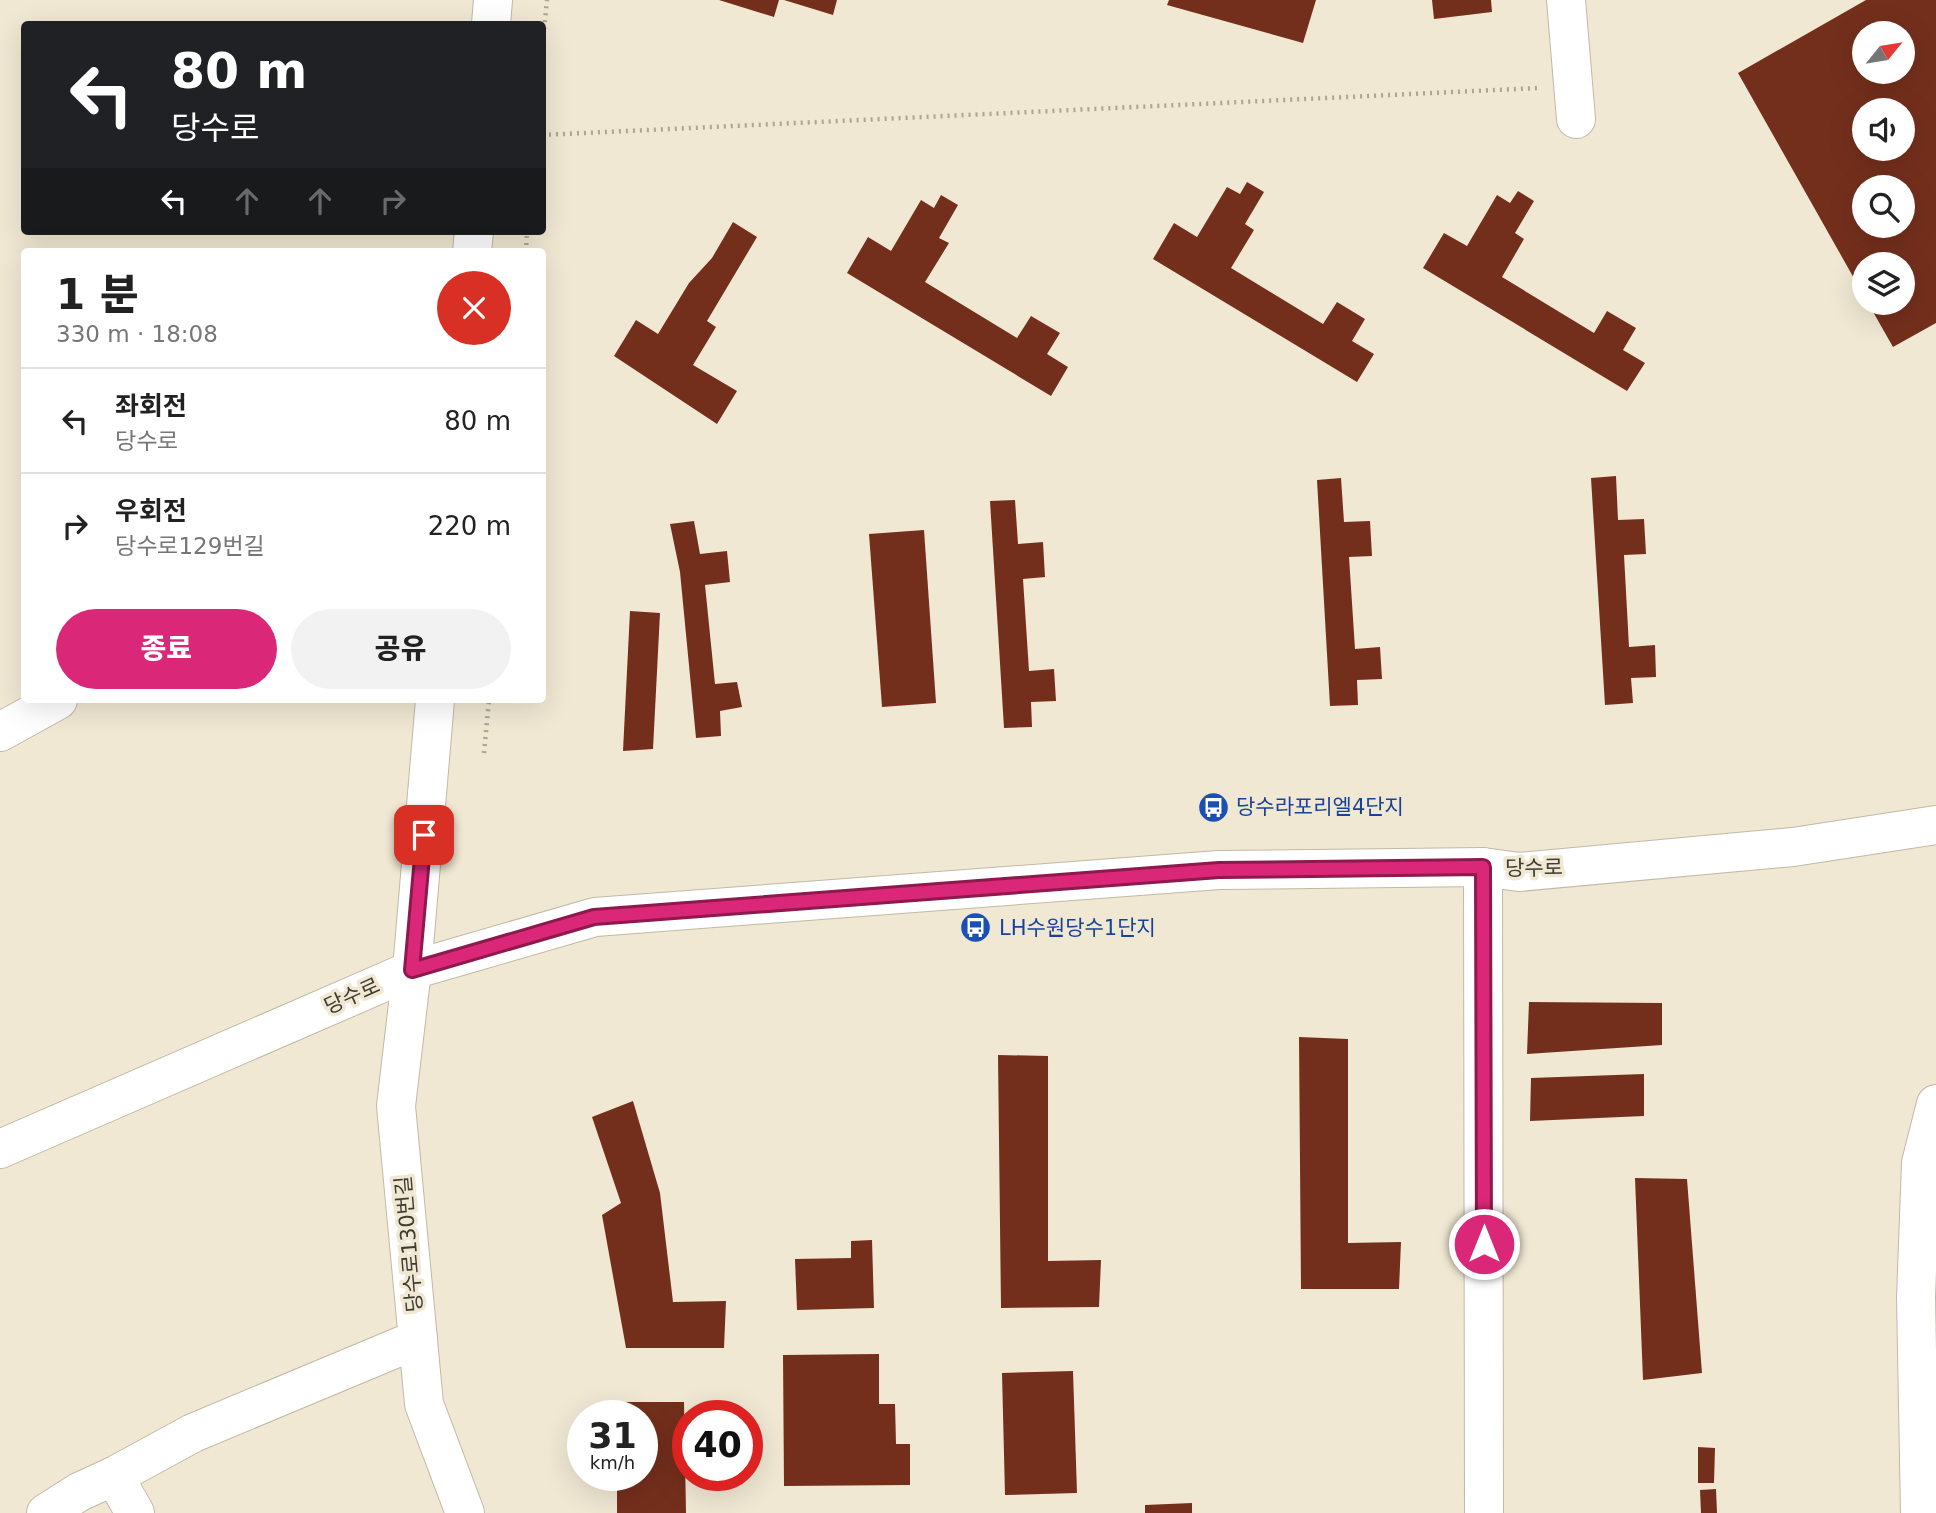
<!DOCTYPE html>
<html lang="ko">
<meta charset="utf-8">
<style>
body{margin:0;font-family:"DejaVu Sans","Noto Sans KR",sans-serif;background:#f2f2f2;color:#222;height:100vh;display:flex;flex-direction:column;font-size:26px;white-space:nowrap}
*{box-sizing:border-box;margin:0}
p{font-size:23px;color:#767676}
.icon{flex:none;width:38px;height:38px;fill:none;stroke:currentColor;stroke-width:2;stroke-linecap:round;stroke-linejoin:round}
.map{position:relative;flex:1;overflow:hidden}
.drawer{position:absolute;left:21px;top:248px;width:525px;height:455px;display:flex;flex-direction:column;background:#fff;border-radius:7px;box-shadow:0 7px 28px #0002}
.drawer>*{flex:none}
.top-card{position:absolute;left:21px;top:21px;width:525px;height:214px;border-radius:7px;box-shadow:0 7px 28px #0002;background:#202124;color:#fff;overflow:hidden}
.needle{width:46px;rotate:60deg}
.tools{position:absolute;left:1852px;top:21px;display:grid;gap:14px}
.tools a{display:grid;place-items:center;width:63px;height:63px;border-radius:50%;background:#fff;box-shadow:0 7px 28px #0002;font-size:35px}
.speed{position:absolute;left:567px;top:1400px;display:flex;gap:14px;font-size:35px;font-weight:700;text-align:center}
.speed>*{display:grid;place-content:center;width:91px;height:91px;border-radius:50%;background:#fff;box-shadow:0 7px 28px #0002;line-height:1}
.speed small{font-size:18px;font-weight:400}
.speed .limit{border:10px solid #d22;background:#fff;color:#111}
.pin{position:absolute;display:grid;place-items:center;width:60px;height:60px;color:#fff;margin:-30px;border-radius:14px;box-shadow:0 4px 10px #0006}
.me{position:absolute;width:77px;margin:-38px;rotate:0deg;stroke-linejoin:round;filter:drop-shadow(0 0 5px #0008)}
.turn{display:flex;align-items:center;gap:24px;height:147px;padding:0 35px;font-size:32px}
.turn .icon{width:91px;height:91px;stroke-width:2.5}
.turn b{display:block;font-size:49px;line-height:60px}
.lanes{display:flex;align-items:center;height:66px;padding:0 35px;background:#0003;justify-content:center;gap:35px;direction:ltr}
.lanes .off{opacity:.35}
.round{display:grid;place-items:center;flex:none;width:74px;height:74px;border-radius:37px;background:#f2f2f2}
.head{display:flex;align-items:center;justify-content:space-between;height:119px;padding:0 35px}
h1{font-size:42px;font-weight:800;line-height:52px}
.cta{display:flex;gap:14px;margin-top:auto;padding:14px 35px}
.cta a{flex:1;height:80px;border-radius:42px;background:#db2777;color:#fff;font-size:28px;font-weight:800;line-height:80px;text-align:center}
.cta a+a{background:#f2f2f2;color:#222}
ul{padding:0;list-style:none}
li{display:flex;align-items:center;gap:21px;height:105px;padding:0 35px;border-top:2px solid #e0e0e0}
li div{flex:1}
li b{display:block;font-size:26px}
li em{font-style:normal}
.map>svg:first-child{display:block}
</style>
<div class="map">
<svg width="1936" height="1513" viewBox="0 0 1936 1513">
<rect width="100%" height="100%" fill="#f0e8d3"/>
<g fill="#742f1c" fill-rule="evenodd">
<path d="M719 0H779L774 17Z"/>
<path d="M784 0H837L833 15Z"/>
<path d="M1169 0H1316L1303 43 1167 5Z"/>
<path d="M1432 0H1491L1492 12 1434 19Z"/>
<path d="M1866 0H1936V323L1893 347 1868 303H1902V264H1864V296L1738 73ZM1864 33H1902V72H1864ZM1864 110H1902V149H1864ZM1864 187H1902V226H1864Z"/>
<path d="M1247 182 1264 192 1245 224 1254 230 1231 268 1323 324 1337 302 1365 319 1352 341 1374 354 1357 382 1153 259 1174 223 1197 237 1227 187 1240 194Z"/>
<path d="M1518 191 1534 201 1515 233 1524 239 1502 277 1594 333 1607 311 1636 328 1623 350 1645 363 1627 391 1423 268 1444 233 1467 246 1497 195 1510 203Z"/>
<path d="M941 195 958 205 939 238 949 243 925 282 1017 338 1031 316 1060 333 1047 354 1068 367 1051 396 847 273 868 237 891 251 921 200 934 208Z"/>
<path d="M733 222 757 237 707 321 716 327 693 365 737 391 717 424 614 356 636 320 658 334 689 283 712 258Z"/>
<path d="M1616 476 1618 520 1644 519 1646 554 1624 555 1629 647 1655 645 1656 677 1631 678 1633 703 1605 705 1591 478Z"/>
<path d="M1341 478 1344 522 1370 521 1372 556 1349 557 1355 649 1380 647 1382 679 1357 680 1358 705 1330 706 1317 480Z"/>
<path d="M1015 500 1018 544 1043 542 1045 577 1023 579 1029 671 1054 669 1056 701 1031 702 1032 727 1004 728 990 501Z"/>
<path d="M694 521 700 554 727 551 730 582 705 585 715 684 737 682 742 707 720 711 721 736 696 738 680 572 670 524Z"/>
<path d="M924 530 936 703 882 707 869 534Z"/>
<path d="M630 611 660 613 653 749 623 751Z"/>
<path d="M1529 1002 1662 1003V1045L1527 1054Z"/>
<path d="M1299 1037 1348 1039V1243L1401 1242 1399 1289H1301Z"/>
<path d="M998 1055 1048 1056V1261L1101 1260 1099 1307 1001 1308Z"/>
<path d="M1644 1074V1116L1530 1121 1531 1078Z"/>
<path d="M633 1101 660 1193 673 1302 726 1301 724 1348H626L602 1215 621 1203 592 1117Z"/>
<path d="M1635 1178 1687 1179 1702 1373 1643 1380Z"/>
<path d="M872 1240 874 1308 797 1310 795 1259 851 1258V1241Z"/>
<path d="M879 1354V1404H895L896 1444H910V1485L784 1486 783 1355Z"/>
<path d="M1073 1371 1077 1493 1005 1495 1002 1373Z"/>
<path d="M616 1402H684L686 1513H617V1475H642V1416H616Z"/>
<path d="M1698 1447 1715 1448 1714 1483H1698Z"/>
<path d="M1716 1489 1717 1513H1701L1700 1490Z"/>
<path d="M1192 1503V1513H1145V1505Z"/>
</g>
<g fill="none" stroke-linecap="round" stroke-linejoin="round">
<defs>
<g id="minor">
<path d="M1566 0 1576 119"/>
<path d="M491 24 493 0"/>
<path d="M472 252 474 231"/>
<path d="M435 700 412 970 396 1106 424 1404 465 1513"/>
<path d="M0 732 58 700"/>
<path d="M1483 867 1484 1513"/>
<path d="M0 1149 412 970 595 917 1219 870 1483 867 1519 872 1793 847 1936 825"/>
<path d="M114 1476 193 1433 418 1339"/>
<path d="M46 1513 79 1492 114 1476 135 1513"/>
<path d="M1920 1513 1916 1297 1921 1163 1936 1104"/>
</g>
</defs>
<use href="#minor" stroke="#c1b9a6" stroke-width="40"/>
<g stroke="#aba594" stroke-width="4.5" stroke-dasharray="2 5" stroke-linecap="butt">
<path d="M542 50 547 0"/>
<path d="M542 135 1538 88"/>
<path d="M526 252 527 231"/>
<path d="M484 753 489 700"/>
</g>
<use href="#minor" stroke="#fff" stroke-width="38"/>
</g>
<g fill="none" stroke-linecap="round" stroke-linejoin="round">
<defs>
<path id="route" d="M424 835 412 970 594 917 1219 870 1483 867 1484 1244"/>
</defs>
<use href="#route" stroke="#8e194d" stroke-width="18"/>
<use href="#route" stroke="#db2777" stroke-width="12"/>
</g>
<defs>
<symbol id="bus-disc" viewBox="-11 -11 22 22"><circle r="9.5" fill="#1a4fb4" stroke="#f0e8d3"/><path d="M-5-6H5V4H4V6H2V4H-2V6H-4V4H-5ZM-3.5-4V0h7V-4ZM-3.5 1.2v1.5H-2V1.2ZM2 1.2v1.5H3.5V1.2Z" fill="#fff"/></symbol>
</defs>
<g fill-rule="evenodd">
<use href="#bus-disc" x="1196" y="790" width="35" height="35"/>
<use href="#bus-disc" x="958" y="910" width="35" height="35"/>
</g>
<g text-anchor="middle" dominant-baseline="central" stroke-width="7" stroke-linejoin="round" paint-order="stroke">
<g font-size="21" fill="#164399" stroke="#f0e8d3" text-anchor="start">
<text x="1236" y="807">당수라포리엘4단지</text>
<text x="999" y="928">LH수원당수1단지</text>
</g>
<g font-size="21" fill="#3e3b32" stroke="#f0e8d3">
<text transform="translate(1534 868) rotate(-1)">당수로</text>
<text transform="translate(352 996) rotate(-24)">당수로</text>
<text transform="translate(409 1244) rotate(-95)">당수로130번길</text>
</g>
</g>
</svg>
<div class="tools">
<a><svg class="needle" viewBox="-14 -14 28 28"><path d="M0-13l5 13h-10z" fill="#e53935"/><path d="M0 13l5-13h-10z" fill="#767676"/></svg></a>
<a><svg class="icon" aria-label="sound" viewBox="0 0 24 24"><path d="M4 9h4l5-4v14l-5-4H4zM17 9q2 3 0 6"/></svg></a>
<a><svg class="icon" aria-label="search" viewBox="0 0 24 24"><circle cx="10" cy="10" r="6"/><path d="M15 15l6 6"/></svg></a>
<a><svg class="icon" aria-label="layers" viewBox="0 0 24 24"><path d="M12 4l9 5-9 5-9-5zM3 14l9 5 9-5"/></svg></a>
</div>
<div class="speed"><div>31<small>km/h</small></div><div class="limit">40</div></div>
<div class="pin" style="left:424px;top:835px;background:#d93025"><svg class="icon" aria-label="arrive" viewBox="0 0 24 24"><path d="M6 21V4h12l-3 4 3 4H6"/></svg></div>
<svg class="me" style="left:1484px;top:1244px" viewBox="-20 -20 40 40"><circle r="17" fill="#db2777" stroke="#fff" stroke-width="3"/><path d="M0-11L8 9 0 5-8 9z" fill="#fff"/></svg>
<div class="top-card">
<div class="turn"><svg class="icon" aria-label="left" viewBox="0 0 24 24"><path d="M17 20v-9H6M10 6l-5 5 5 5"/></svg><div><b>80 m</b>당수로</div></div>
<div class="lanes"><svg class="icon" aria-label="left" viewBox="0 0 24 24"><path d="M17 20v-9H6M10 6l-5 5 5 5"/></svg><svg class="icon off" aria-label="ahead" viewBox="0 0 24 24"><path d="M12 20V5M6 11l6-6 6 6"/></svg><svg class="icon off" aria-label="ahead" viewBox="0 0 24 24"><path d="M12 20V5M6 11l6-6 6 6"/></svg><svg class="icon off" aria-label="right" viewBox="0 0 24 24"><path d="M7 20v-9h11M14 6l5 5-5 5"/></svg></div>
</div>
<section class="drawer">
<div class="head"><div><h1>1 분</h1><p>330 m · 18:08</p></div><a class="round" style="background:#d93025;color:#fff"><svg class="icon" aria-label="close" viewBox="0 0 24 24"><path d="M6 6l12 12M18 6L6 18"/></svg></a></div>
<ul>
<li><svg class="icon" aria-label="left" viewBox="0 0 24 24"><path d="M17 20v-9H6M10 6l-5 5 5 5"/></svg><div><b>좌회전</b><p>당수로</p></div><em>80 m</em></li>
<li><svg class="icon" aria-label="right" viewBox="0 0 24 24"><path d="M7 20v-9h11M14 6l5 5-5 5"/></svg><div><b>우회전</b><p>당수로129번길</p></div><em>220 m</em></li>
</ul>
<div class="cta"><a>종료</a><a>공유</a></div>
</section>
</div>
